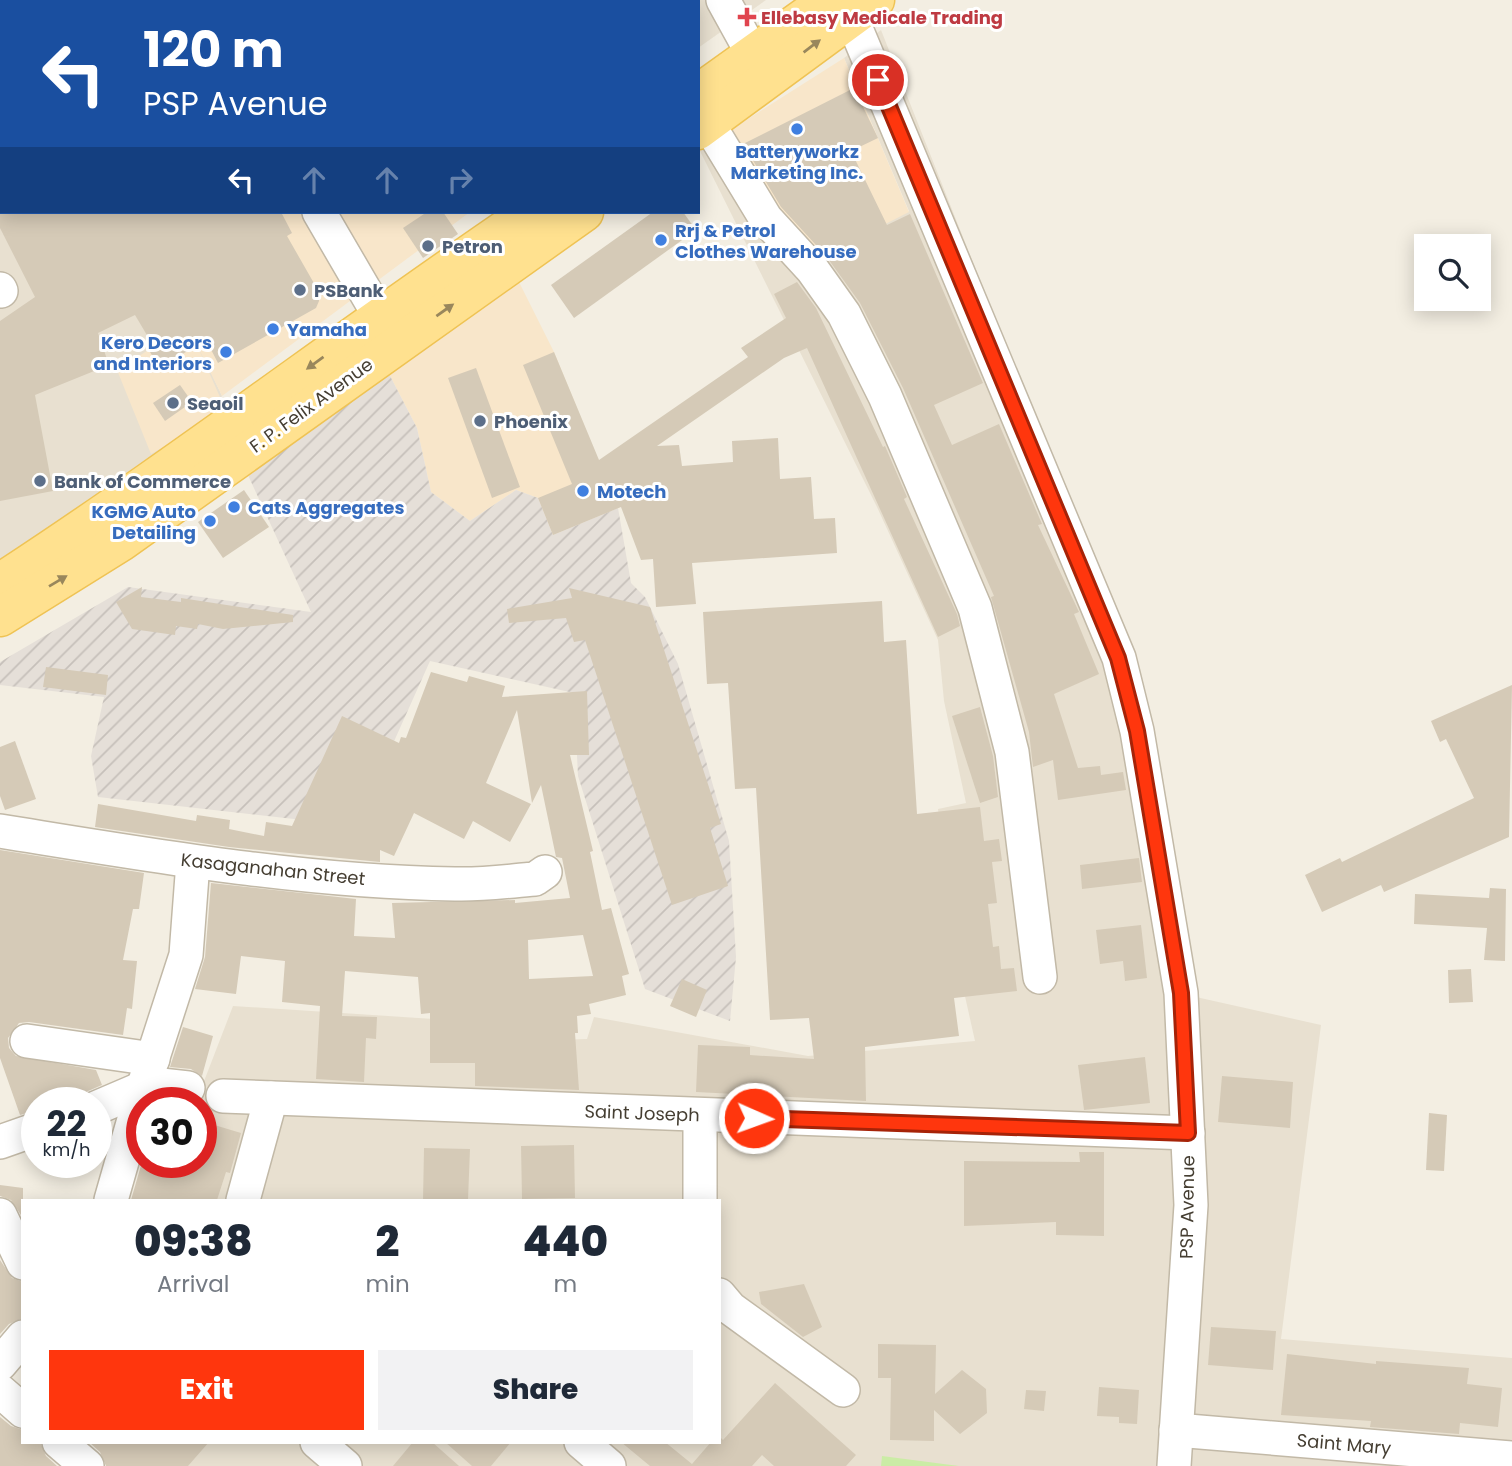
<!DOCTYPE html>
<style>
body{margin:0;font-family:Poppins,sans-serif;background:#f2f2f3;color:#1f2937;height:100vh;display:flex;flex-direction:column;font-size:26px;white-space:nowrap}
*{box-sizing:border-box;margin:0}
p{font-size:23px;color:#747a83}
.icon{flex:none;width:38px;height:38px;fill:none;stroke:currentColor;stroke-width:2;stroke-linecap:round;stroke-linejoin:round}
.map{position:relative;flex:1;overflow:hidden}
.panel{position:absolute;left:21px;top:1199px;width:700px;height:245px;display:flex;flex-direction:column;background:#fff;border-radius:0px;box-shadow:0 4px 18px #0003}
.panel>*{flex:none}
.banner{position:absolute;left:0px;top:0px;width:700px;height:214px;box-shadow:0 4px 18px #0003;background:#1a4fa0;color:#fff;overflow:hidden}
.controls{position:absolute;left:1414px;top:234px;display:grid;gap:14px}
.controls a{display:grid;place-items:center;width:77px;height:77px;border-radius:0px;background:#fff;box-shadow:0 4px 18px #0003;font-size:35px}
.speed{position:absolute;left:21px;top:1087px;display:flex;gap:14px;font-size:35px;font-weight:700;text-align:center}
.speed>*{display:grid;place-content:center;width:91px;height:91px;border-radius:50%;background:#fff;box-shadow:0 4px 18px #0003;line-height:1}
.speed small{font-size:18px;font-weight:400}
.speed .limit{border:10px solid #d22;background:#fff;color:#111}
.pin{position:absolute;display:grid;place-items:center;width:60px;height:60px;color:#fff;margin:-30px;border:4px solid #fff;border-radius:50%;box-shadow:0 2px 7px #0007}
.me{position:absolute;width:77px;margin:-38px;rotate:92deg;stroke-linejoin:round;filter:drop-shadow(0 0 5px #0008)}
.turn{display:flex;align-items:center;gap:24px;height:147px;padding:0 28px;font-size:32px}
.turn .icon{width:91px;height:91px;stroke-width:2.5}
.turn b{display:block;font-size:49px;line-height:60px}
.lanes{display:flex;align-items:center;height:66px;padding:0 28px;background:#0003;justify-content:center;gap:35px;direction:ltr}
.lanes .off{opacity:.35}
.eta{display:flex;justify-content:space-evenly;align-items:center;height:119px;text-align:center}
.eta b{font-size:42px;font-weight:800;line-height:49px}
.primary-button{display:flex;gap:14px;margin-top:auto;padding:14px 28px}
.primary-button a{flex:1;height:80px;border-radius:0px;background:#ff360d;color:#fff;font-size:28px;font-weight:800;line-height:80px;text-align:center}
.primary-button a+a{background:#f2f2f3;color:#1f2937}
.map>svg:first-child{display:block}
</style>
<div class="map">
<svg width="1512" height="1466" viewBox="0 0 1512 1466">
<defs>
<pattern id="industrial-furrows" width="10" height="10" patternUnits="userSpaceOnUse" patternTransform="scale(1.75)"><rect width="10" height="10" fill="#e5dfd8"/><path d="M-1 1l2-2M0 10L10 0M9 11l2-2" fill="none" stroke="#c6c0ba"/></pattern>
</defs>
<rect width="100%" height="100%" fill="#f3eee2"/>
<g fill="#e8e0d0">
<path d="M0 0H225L2 2V212H136L222 396 203 426 0 560Z"/>
<path d="M393 0H766L698 48V2Z"/>
<path d="M881 30 1052 462 1196 997 1321 1025 1281 1339 1512 1358V1466H180L155 1442H719V1200H157L172 1162H201V1102H196L233 1006 527 1025 555 1040 587 1039 594 1017 808 1056 975 1041 954 947 938 809 966 803 944 701 938 640 877 507 700 151 726 133 858 237 909 211 844 58Z"/>
</g>
<g fill="#f8e6ca">
<path d="M844 58 909 212 816 259 779 230 726 133Z"/>
<path d="M136 212H470L222 396 197 345 223 404 216 418 151 454 117 370 189 324Z"/>
<path d="M518 280 554 352 618 508 553 535 538 498 516 490 470 521 431 492 417 428 388 372Z"/>
</g>
<path fill="url(#industrial-furrows)" d="M388 372 417 428 431 492 470 521 516 490 538 498 553 535 618 508 631 583 645 597 678 664 729 841 736 957 730 1021 645 989 578 776 574 693 430 661 348 844 294 819 98 797 91 756 104 697 0 685V662L128 587 311 612 247 473Z"/>
<path fill="#cbeca6" d="M882 1456 959 1466H881Z"/>
<g fill="#d5cab7" fill-rule="evenodd">
<path d="M854 88 878 138 851 151 887 225 910 214 983 383 934 405 952 445 999 424 1042 524 1038 525 1079 612 1074 614 1099 674 1054 694 1078 768 1100 766 1101 775 1123 772 1126 790 1058 800 1053 760 1033 767 1029 732 991 597 994 596 903 388 860 303 826 256 781 207 743 144Z"/>
<path d="M0 212H281L292 233 287 236 319 292V301L316 308 218 363 206 340 159 368 149 350 154 347 135 315 98 333 109 365 35 395 53 491 0 501V321L35 297 0 228Z"/>
<path d="M427 212H443L458 234 423 258 403 228Z"/>
<path d="M653 212H683L696 230 574 318 551 285Z"/>
<path d="M797 282 816 308 883 447 885 446 907 497 904 499 957 614 960 626 938 637 807 348 784 358 657 446 679 445 682 466 733 462 732 441 778 438 780 479 811 477 814 519 835 518 837 553 692 563 696 604 656 607 653 559 641 560 621 507 553 535 538 498 572 484 523 365 554 352 599 460 748 357 741 348 786 318 774 294Z"/>
<path d="M476 368 520 487 492 498 448 378Z"/>
<path d="M180 385 192 402 165 421 153 403Z"/>
<path d="M244 490 269 527 223 558 198 522Z"/>
<path d="M142 587 141 597 181 602V598L293 615V622L223 629 198 624 197 629 176 626 175 635 132 629 116 602Z"/>
<path d="M569 588 650 607 721 824 710 828 728 886 672 905 585 640 574 642 566 618 509 623 507 609 572 598Z"/>
<path d="M882 601 884 642 906 640 917 814 980 807 984 841 999 839 1002 861 992 862 997 903 988 904 993 947 999 946 1001 969 1014 968 1017 991 954 998 959 1036 865 1047 866 1101 696 1092 698 1045 750 1047V1055L814 1059 809 1018 770 1020 756 788 735 789 728 683 707 684 703 612Z"/>
<path d="M46 667 108 675 106 695 43 687Z"/>
<path d="M431 672 467 682 469 676 505 686 502 697 587 691 589 755H570L593 851 590 852 602 910 611 908 629 974 622 976 626 995 589 1004 591 1014 577 1016 578 1033H575L579 1090 475 1086V1063H430V1013L421 1014 418 977 345 971 342 1016 377 1017 376 1039 366 1038 364 1082 316 1079 320 1006 282 1002 285 961 241 956 236 994 195 989 205 957 211 883 356 899 354 936 395 938 392 903 515 900V903L570 898 562 858 556 857 541 785 532 803 517 710 486 783 531 804 510 842 473 821 464 839 414 813 394 856 380 850V862L229 847 95 827 98 804 196 821 197 815 230 820 229 829 264 836 266 822 292 826 342 716 399 743 401 737 406 738ZM583 935 593 976 529 979 528 940Z"/>
<path d="M1512 685 1509 837 1384 892 1381 885 1322 912 1305 875 1340 858 1342 862 1474 798 1446 739 1440 742 1431 721Z"/>
<path d="M980 707 993 756 998 797 980 803 952 716Z"/>
<path d="M15 741 36 799 5 810 0 796V747Z"/>
<path d="M0 850 144 873 139 909H133L123 960 137 961 132 1009 127 1008 123 1035 29 1022 19 1023 8 1038 9 1048 16 1056 96 1070 102 1085 88 1091 76 1102H37V1110L20 1115 0 1058Z"/>
<path d="M1139 858 1142 882 1082 889 1080 865Z"/>
<path d="M1490 888 1506 889 1505 961 1484 960 1487 928 1414 924 1415 894 1489 898Z"/>
<path d="M1141 925 1147 978 1125 981 1123 961 1100 964 1096 930Z"/>
<path d="M1471 969 1473 1002 1449 1003 1448 970Z"/>
<path d="M682 979 707 990 696 1017 670 1006Z"/>
<path d="M183 1027 213 1036 202 1076 191 1069 170 1067Z"/>
<path d="M1145 1057 1150 1103 1084 1110 1078 1065Z"/>
<path d="M1222 1076 1293 1082 1290 1128 1218 1122Z"/>
<path d="M1429 1113 1447 1115 1444 1171 1426 1170Z"/>
<path d="M201 1121 241 1133 230 1173 226 1172 217 1200H131L142 1162H201Z"/>
<path d="M574 1145 575 1198 522 1199 521 1146Z"/>
<path d="M424 1148 470 1149 468 1200H423Z"/>
<path d="M1079 1152H1104V1236L1056 1235V1222L964 1226V1161L1080 1162Z"/>
<path d="M0 1185 23 1188V1218L11 1200 0 1196Z"/>
<path d="M0 1260 12 1278 23 1282V1318L9 1324 0 1334Z"/>
<path d="M804 1284 822 1327 803 1337 761 1304 759 1292Z"/>
<path d="M1211 1327 1276 1331 1273 1370 1208 1365Z"/>
<path d="M878 1344 936 1345 935 1394 962 1370 986 1389 987 1413 960 1434 934 1410V1441L890 1440 891 1378H878Z"/>
<path d="M1287 1354 1376 1364V1361L1469 1368 1467 1384 1502 1388 1498 1427 1460 1423 1459 1434 1370 1427 1371 1421 1281 1415Z"/>
<path d="M775 1383 856 1455 846 1466H774L762 1455 752 1466H650L621 1442H665L692 1464 711 1442H719V1436L723 1440Z"/>
<path d="M1099 1387 1139 1390 1137 1424 1119 1423V1417L1097 1416Z"/>
<path d="M1026 1390 1046 1391 1044 1411 1024 1409Z"/>
<path d="M0 1417 11 1426 23 1430V1442H40L46 1456 57 1466H0Z"/>
<path d="M89 1442H209L188 1466H106L100 1452Z"/>
<path d="M413 1442H432L459 1466H393Z"/>
<path d="M445 1442H511L491 1466H472Z"/>
</g>
<g fill="none" stroke-linecap="round" stroke-linejoin="round">
<defs>
<g id="minor">
<path d="M497 0 498 2"/>
<path d="M533 0 534 2"/>
<path d="M723 0 766 78"/>
<path d="M844 0 1119 658 1137 731 1181 993 1191 1205 1174 1466"/>
<path d="M202 2 205 0"/>
<path d="M698 107 766 219 812 269 844 314 885 396 975 608 1012 752 1040 977"/>
<path d="M0 115 2 114"/>
<path d="M319 212 393 339"/>
<path d="M0 289 1 291"/>
<path d="M0 831C150 855 303 882 455 884 482 885 509 881 535 879L545 872"/>
<path d="M27 1041 153 1059"/>
<path d="M223 1096 1188 1133"/>
<path d="M96 1108 152 1084 188 1088"/>
<path d="M700 1116V1200"/>
<path d="M0 1142 37 1129"/>
<path d="M111 1200 143 1088 186 955 193 862"/>
<path d="M243 1200 271 1098"/>
<path d="M0 1215 23 1263"/>
<path d="M719 1295 730 1308 843 1390"/>
<path d="M0 1364 23 1337"/>
<path d="M0 1391 23 1411"/>
<path d="M1176 1430 1512 1458"/>
<path d="M59 1442 87 1466"/>
<path d="M317 1442 345 1466"/>
<path d="M581 1442 609 1466"/>
</g>
<g id="major">
<path d="M698 94 829 0"/>
<path d="M698 130 875 0"/>
<path d="M0 583C181 465 352 333 531 212"/>
<path d="M0 617 122 541 584 212"/>
</g>
</defs>
<use href="#minor" stroke="#c2b9a7" stroke-width="36"/>
<use href="#major" stroke="#efc354" stroke-width="41"/>
<use href="#minor" stroke="#fff" stroke-width="33"/>
<use href="#major" stroke="#ffe18f" stroke-width="38"/>
</g>
<defs><path id="oneway-solid" d="M-6-.8H1V-3.2L6.5 0L1 3.2V.8H-6Z" transform="scale(1.75)"/></defs>
<g fill="#99875c">
<use href="#oneway-solid" transform="translate(812 46) rotate(-37)"/>
<use href="#oneway-solid" transform="translate(445 310) rotate(-35)"/>
<use href="#oneway-solid" transform="translate(315 363) rotate(144)"/>
<use href="#oneway-solid" transform="translate(58 581) rotate(-31)"/>
</g>
<g fill="none" stroke-linecap="round" stroke-linejoin="round">
<defs>
<path id="route" d="M754 1118 1188 1133 1181 993 1137 731 1118 658 878 80"/>
</defs>
<use href="#route" stroke="#a62308" stroke-width="18"/>
<use href="#route" stroke="#ff360d" stroke-width="12"/>
</g>
<path fill="#e0444e" stroke="#fff" stroke-width="2.5" d="M743.5 6.5h7v7h7v7h-7v7h-7v-7h-7v-7h7z"/>
<g fill="#3f7fe0" stroke="#fff" stroke-width="2.5">
<circle cx="797" cy="129" r="7"/>
<circle cx="661" cy="240" r="7"/>
<circle cx="273" cy="329" r="7"/>
<circle cx="226" cy="352" r="7"/>
<circle cx="583" cy="491" r="7"/>
<circle cx="234" cy="507" r="7"/>
<circle cx="210" cy="521" r="7"/>
</g>
<g fill="#5c6f8a" stroke="#fff" stroke-width="2.5">
<circle cx="428" cy="246" r="7"/>
<circle cx="300" cy="290" r="7"/>
<circle cx="173" cy="403" r="7"/>
<circle cx="480" cy="421" r="7"/>
<circle cx="40" cy="481" r="7"/>
</g>
<g text-anchor="middle" dominant-baseline="central" stroke-width="6" stroke-linejoin="round" paint-order="stroke">
<g font-size="18" font-weight="bold" fill="#be3a42" stroke="#fff" text-anchor="start">
<text x="761" y="17">Ellebasy Medicale Trading</text>
</g>
<g font-size="18" font-weight="bold" fill="#366cbe" stroke="#fff" text-anchor="start">
<text x="797" y="151" text-anchor="middle">Batteryworkz<tspan x="797" dy="21">Marketing Inc.</tspan></text>
<text x="675" y="230">Rrj &amp; Petrol<tspan x="675" dy="21">Clothes Warehouse</tspan></text>
<text x="287" y="329">Yamaha</text>
<text x="212" y="342" text-anchor="end">Kero Decors<tspan x="212" dy="21">and Interiors</tspan></text>
<text x="597" y="491">Motech</text>
<text x="248" y="507">Cats Aggregates</text>
<text x="196" y="511" text-anchor="end">KGMG Auto<tspan x="196" dy="21">Detailing</tspan></text>
</g>
<g font-size="18" font-weight="bold" fill="#4e5e75" stroke="#fff" text-anchor="start">
<text x="442" y="246">Petron</text>
<text x="314" y="290">PSBank</text>
<text x="187" y="403">Seaoil</text>
<text x="494" y="421">Phoenix</text>
<text x="54" y="481">Bank of Commerce</text>
</g>
<g font-size="18" fill="#453e32" stroke="#fff">
<text transform="translate(311 405) rotate(-36)">F. P. Felix Avenue</text>
<text transform="translate(273 869) rotate(6)">Kasaganahan Street</text>
<text transform="translate(642 1113) rotate(2)">Saint Joseph</text>
<text transform="translate(1187 1207) rotate(-89)">PSP Avenue</text>
<text transform="translate(1344 1444) rotate(5)">Saint Mary</text>
</g>
</g>
</svg>
<div class="controls">
<a><svg class="icon" aria-label="search" viewBox="0 0 24 24"><circle cx="10" cy="10" r="6"/><path d="M15 15l6 6"/></svg></a>
</div>
<div class="speed"><div>22<small>km/h</small></div><div class="limit">30</div></div>
<div class="pin" style="left:878px;top:80px;background:#d93025"><svg class="icon" aria-label="arrive" viewBox="0 0 24 24"><path d="M6 21V4h12l-3 4 3 4H6"/></svg></div>
<svg class="me" style="left:754px;top:1118px" viewBox="-20 -20 40 40"><circle r="17" fill="#ff360d" stroke="#fff" stroke-width="3"/><path d="M0-11L8 9 0 5-8 9z" fill="#fff"/></svg>
<div class="banner">
<div class="turn"><svg class="icon" aria-label="left" viewBox="0 0 24 24"><path d="M17 20v-9H6M10 6l-5 5 5 5"/></svg><div><b>120 m</b>PSP Avenue</div></div>
<div class="lanes"><svg class="icon" aria-label="left" viewBox="0 0 24 24"><path d="M17 20v-9H6M10 6l-5 5 5 5"/></svg><svg class="icon off" aria-label="ahead" viewBox="0 0 24 24"><path d="M12 20V5M6 11l6-6 6 6"/></svg><svg class="icon off" aria-label="ahead" viewBox="0 0 24 24"><path d="M12 20V5M6 11l6-6 6 6"/></svg><svg class="icon off" aria-label="right" viewBox="0 0 24 24"><path d="M7 20v-9h11M14 6l5 5-5 5"/></svg></div>
</div>
<section class="panel">
<div class="eta">
<div><b>09:38</b><p>Arrival</p></div>
<div><b>2</b><p>min</p></div>
<div><b>440</b><p>m</p></div>
</div>
<div class="primary-button"><a>Exit</a><a>Share</a></div>
</section>
</div>
